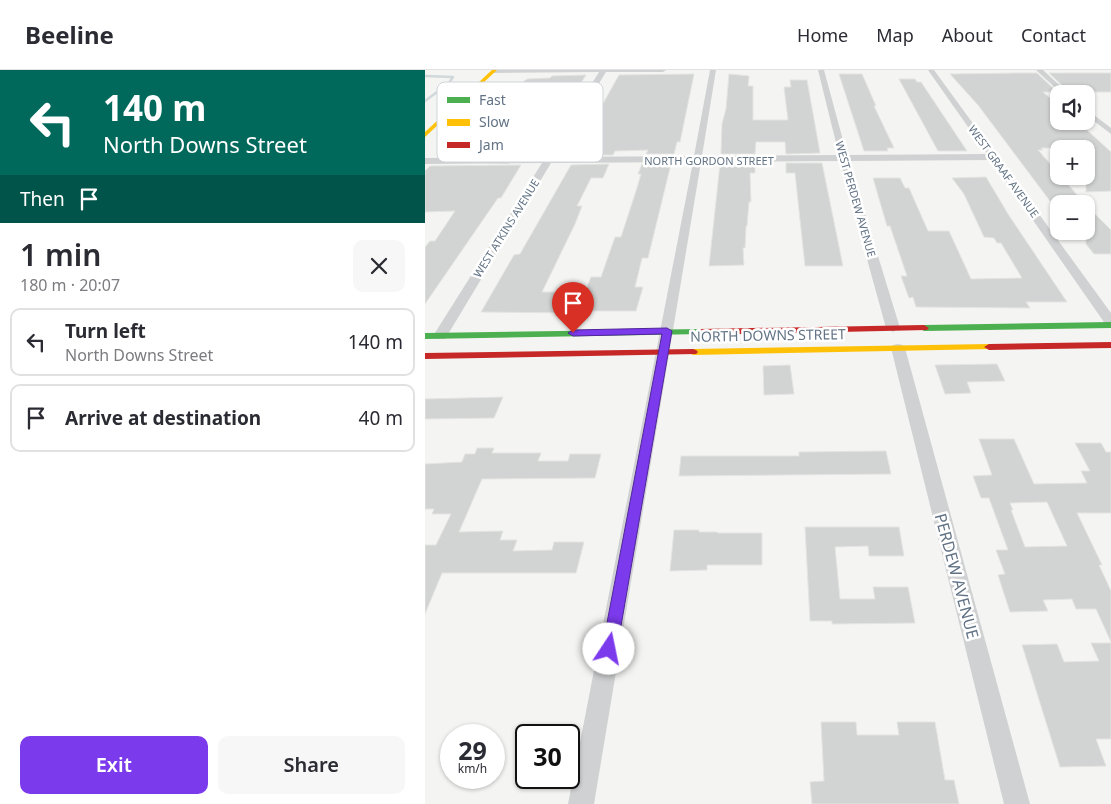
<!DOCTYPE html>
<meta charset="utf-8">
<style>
body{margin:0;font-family:"Noto Sans",sans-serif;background:#f7f7f7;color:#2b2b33;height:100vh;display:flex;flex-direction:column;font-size:19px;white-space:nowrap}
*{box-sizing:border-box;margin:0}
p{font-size:16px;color:#7c7c81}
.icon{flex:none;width:28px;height:28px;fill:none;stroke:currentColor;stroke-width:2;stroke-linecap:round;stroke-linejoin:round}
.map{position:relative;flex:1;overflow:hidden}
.side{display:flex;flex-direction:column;background:#fff;width:425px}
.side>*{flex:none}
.top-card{background:#00695c;color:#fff;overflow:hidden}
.buttons{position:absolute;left:625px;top:15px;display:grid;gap:10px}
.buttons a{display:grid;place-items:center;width:45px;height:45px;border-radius:10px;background:#fff;box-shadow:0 1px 4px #0004;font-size:25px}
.speed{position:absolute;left:15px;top:654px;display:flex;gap:10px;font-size:25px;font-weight:700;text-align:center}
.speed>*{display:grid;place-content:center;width:65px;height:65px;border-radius:50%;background:#fff;box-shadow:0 1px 4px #0004;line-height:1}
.speed small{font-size:12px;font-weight:400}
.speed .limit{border:2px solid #111;border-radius:8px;background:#fff;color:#111}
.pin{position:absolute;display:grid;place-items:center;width:42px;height:42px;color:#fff;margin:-51px -21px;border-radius:50% 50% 50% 0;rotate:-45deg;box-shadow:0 0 5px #0007}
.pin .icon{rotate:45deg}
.me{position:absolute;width:55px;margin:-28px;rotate:11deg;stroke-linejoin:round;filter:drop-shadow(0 0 4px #0008)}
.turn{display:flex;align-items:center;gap:18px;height:105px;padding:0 20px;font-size:22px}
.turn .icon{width:65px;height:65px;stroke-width:2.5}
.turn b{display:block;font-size:35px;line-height:42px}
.then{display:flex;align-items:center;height:48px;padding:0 20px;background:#0003;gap:10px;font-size:19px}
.round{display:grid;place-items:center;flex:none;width:52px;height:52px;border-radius:10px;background:#f7f7f7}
.summary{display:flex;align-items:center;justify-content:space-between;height:85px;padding:0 20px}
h1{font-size:30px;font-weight:600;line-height:38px}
.primary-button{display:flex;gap:10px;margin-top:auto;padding:10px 20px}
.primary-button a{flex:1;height:58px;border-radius:10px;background:#7c3aed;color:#fff;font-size:20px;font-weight:600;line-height:58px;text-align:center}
.primary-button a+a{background:#f7f7f7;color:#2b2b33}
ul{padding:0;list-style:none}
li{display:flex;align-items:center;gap:15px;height:68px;margin:0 10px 8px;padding:0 10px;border:2px solid #e1e1e2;border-radius:10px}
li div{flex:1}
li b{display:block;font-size:19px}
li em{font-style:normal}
header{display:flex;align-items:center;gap:30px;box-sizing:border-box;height:70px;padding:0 25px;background:#fff;border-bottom:1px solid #e1e1e2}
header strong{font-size:24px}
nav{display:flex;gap:28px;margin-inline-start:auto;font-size:18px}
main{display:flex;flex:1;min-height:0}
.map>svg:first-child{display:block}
</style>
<header>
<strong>Beeline</strong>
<nav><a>Home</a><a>Map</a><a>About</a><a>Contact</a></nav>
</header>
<main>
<section class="side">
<div class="top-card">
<div class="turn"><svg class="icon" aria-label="left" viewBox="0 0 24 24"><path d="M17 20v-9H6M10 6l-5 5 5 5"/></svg><div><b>140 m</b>North Downs Street</div></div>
<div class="then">Then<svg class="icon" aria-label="arrive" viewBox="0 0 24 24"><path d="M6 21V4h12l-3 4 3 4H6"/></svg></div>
</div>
<div class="summary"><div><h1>1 min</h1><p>180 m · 20:07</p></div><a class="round"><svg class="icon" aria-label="close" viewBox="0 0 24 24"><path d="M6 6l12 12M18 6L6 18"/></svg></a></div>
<ul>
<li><svg class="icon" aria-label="left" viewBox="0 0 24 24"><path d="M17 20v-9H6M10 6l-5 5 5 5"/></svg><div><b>Turn left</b><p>North Downs Street</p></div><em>140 m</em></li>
<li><svg class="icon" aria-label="arrive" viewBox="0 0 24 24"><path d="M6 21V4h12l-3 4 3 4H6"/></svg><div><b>Arrive at destination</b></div><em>40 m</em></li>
</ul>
<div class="primary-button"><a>Exit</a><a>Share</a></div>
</section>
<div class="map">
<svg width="686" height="734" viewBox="0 0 686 734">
<rect width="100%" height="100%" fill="#f4f5f2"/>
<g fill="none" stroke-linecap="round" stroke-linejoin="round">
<path stroke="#d1d8dc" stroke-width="2.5" d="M0 6 28 7 24 13 0 31"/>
</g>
<g fill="#d2d3d3" stroke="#e4e4e2" fill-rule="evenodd">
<path d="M593 3H612L632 22H618L634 36V51H652L686 82V121L661 122V78H616L618 80H613L634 104V106H636L657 131H625L553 35 525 4Z"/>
<path d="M624 3H686V22H644Z"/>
<path d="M269 4 255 72H252L249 84H221L223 80 190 81 188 85H151L157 74H163L178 46H171L194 5Z"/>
<path d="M304 4 324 6 323 16H328V50H363L359 17H366L365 10H382L395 83 361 84 360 72H331L330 84H296L297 54 301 39Z"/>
<path d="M414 4H437L451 36H449L469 78H462L463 81H439Z"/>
<path d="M161 5 112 82H105L103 85 14 86 25 74 17 75 59 33H72L90 15H94L102 9 125 8 127 6Z"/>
<path d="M474 9H490L492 12H496L542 81H513Z"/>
<path d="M330 93V103H325L326 132H324L322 156H321L320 178H318L319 195 284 196 295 94Z"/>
<path d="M361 93H397L418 196H380L370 103H361Z"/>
<path d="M184 94 178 108H166L152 136H157L150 154 117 222H160L166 207H176L190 167H196L212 118 216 104H213L217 94H246L223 188H217L210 217H218L211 241H151L150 243 56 242 89 185 95 184 146 95Z"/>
<path d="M96 95 76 128H73L0 234V177L5 171H10L30 141 0 142V101L5 96Z"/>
<path d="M561 107 583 144 642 232H601L605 238 491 237 488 227 484 228 476 206H482L465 156H462L448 108H475L480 118H484L503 161H524L546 209 597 208 576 173H572L569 168 559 167 539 124 527 108Z"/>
<path d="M661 135 686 160V184H669L661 174Z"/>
<path d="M572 294 580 311 542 312 546 323 520 324 510 295Z"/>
<path d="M365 295 369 324 339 325 338 296Z"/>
<path d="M78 327 69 348 0 349V329Z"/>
<path d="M554 369H589L609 414 662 413 656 401H665L650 373H676L681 382H686V443H652L677 495H674L686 521V572L671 539H651L647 529 618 530 623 541 585 542 573 505 580 504 571 480H583L564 428H556L548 406 567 405ZM622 432 642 476 600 477 586 440H588L585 433Z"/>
<path d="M52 378H69L67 383H116L113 391H143L145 384H176L170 408 57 409 34 462 78 461 75 470H92L88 481 127 480 129 472H159L151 503H17L0 544V475H11L26 444H7L9 439H0V394L37 392 40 384H50Z"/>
<path d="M461 381 466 404 254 406 256 386H374V382Z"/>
<path d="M380 457H474L479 486H444L443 476 410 477 415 529H450L448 517H483L490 553 407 554V551H385Z"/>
<path d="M249 460H274V462H292L293 463H337V495H282V500L245 501Z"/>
<path d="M666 573H686V669H671L681 696 635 697 597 575 632 574 639 592 674 591Z"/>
<path d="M396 652H431L432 665H474L472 652H510L520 710H529L534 734H387L385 712 399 711Z"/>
</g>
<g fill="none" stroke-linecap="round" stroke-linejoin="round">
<g fill="#d0d1d2" fill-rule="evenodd">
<path d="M66 0H241L238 2H181L129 87 269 86 285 0H291L277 86 414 85 393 0H399L422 85 562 84 503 0H509L686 243V256L681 255 566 90 424 91 475 258 468 262 461 258 415 91 276 92 169 734H143L268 92 126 93 22 266 20 269H10L8 266 117 93 0 94V88L121 87 174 2 69 3Z"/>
<path d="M611 0H618L644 24H637Z"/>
<path d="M661 39 686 58V64L661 45Z"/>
<path d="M473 274 478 275 480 278 605 734H579L466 278 468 275Z"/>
</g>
<g fill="#4caf50" fill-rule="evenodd">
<path d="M686 252V258L499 261 494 258 499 255Z"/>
<path d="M275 259 280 262 278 264 0 269V263Z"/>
</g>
<g fill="#ffc107" fill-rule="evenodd">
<path d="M67 0H72L0 67V62Z"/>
<path d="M564 274 569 277 567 279 268 285 263 282 268 279Z"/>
</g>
<g fill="#c62828" fill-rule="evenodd">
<path d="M499 255 504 258 502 260 275 265 270 262 275 259Z"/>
<path d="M686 272V278L564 280 559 277 564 274Z"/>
<path d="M268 279 271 280 273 282 271 284 0 289V283Z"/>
</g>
</g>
<path fill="#7c3aed" stroke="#51269a" d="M242 258 247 261 192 579 190 584 184 587 179 584 177 579 237 264 148 266 143 263 148 260Z"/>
<g text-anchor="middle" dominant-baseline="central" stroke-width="5" stroke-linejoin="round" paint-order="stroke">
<g font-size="11" fill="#627385" stroke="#fff">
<text x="284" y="90">NORTH GORDON STREET</text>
<text transform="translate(579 101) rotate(54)">WEST GRAAF AVENUE</text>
<text transform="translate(431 129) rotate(74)">WEST PERDEW AVENUE</text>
<text transform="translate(81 158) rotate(-58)">WEST ATKINS AVENUE</text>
</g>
<g font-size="14" fill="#627385" stroke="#fff">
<text transform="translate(343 265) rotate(-1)">NORTH DOWNS STREET</text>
</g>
<g font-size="16" fill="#627385" stroke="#fff">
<text transform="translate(532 506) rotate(75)">PERDEW AVENUE</text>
</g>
</g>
<rect x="12" y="12" width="166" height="80" rx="8" fill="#fff" stroke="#d0d5da" stroke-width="1"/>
<rect x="22" y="27" width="23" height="6" fill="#4caf50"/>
<rect x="22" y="49" width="23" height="7" fill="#ffc107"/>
<rect x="22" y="72" width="23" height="6" fill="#c62828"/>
<g font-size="14" fill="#627385">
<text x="54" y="35">Fast</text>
<text x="54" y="57">Slow</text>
<text x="54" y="80">Jam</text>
</g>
</svg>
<div class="buttons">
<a><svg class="icon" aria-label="sound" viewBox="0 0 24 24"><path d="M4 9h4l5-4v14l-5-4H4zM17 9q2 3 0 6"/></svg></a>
<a>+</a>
<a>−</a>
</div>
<div class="speed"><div>29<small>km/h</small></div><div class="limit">30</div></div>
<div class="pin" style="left:148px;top:263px;background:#d93025"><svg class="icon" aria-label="arrive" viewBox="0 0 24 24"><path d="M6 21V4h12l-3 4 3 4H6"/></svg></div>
<svg class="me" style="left:184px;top:579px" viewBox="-20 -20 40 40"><circle r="19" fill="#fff"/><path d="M0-13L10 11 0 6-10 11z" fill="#7c3aed"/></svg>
</div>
</main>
